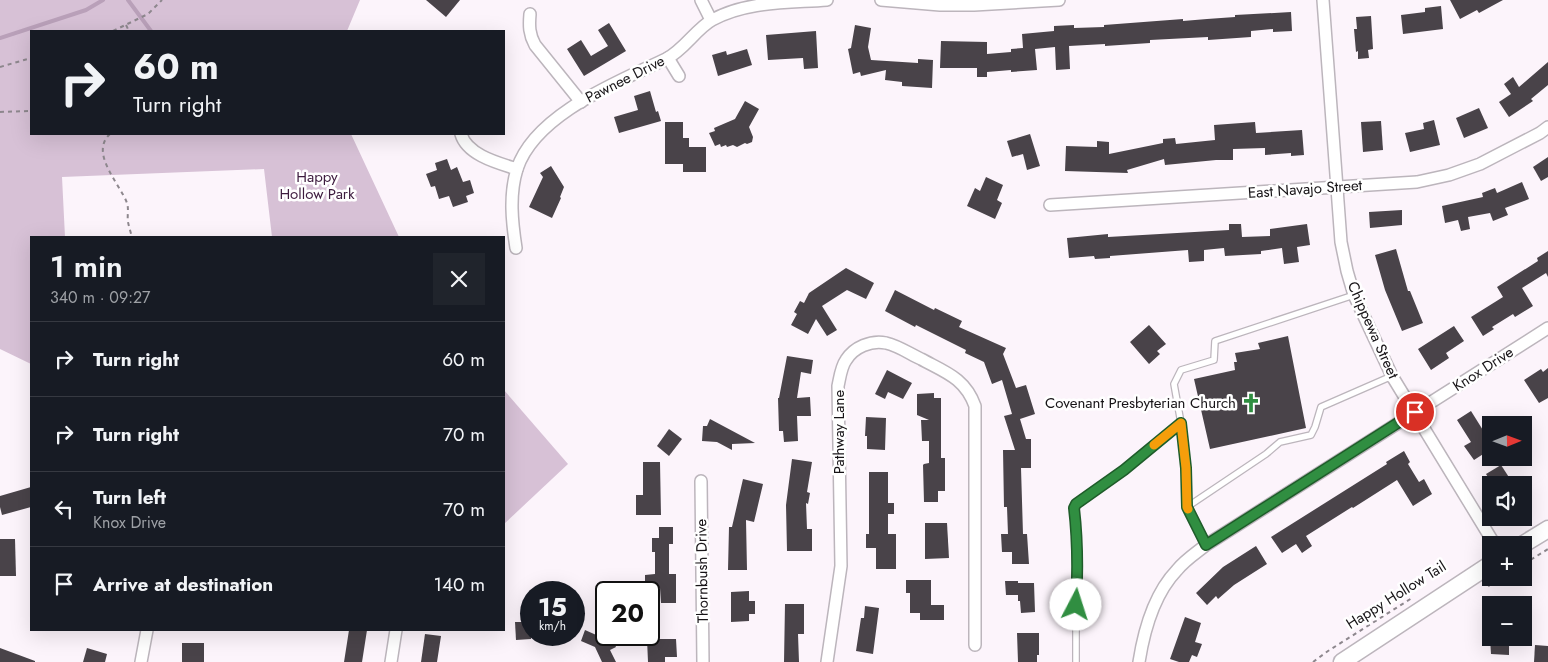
<!DOCTYPE html>
<meta charset="utf-8">
<style>
body{margin:0;font-family:Jost,sans-serif;background:#20242c;color:#f1f3f6;height:100vh;display:flex;flex-direction:column;font-size:19px;white-space:nowrap}
*{box-sizing:border-box;margin:0}
p{font-size:16px;color:#9ea1a6}
.icon{flex:none;width:28px;height:28px;fill:none;stroke:currentColor;stroke-width:2;stroke-linecap:round;stroke-linejoin:round}
.map{position:relative;flex:1;overflow:hidden}
.side{position:absolute;left:30px;top:236px;width:475px;height:395px;display:flex;flex-direction:column;background:#171b24;border-radius:0px;box-shadow:0 5px 20px #0002}
.side>*{flex:none}
.hud{position:absolute;left:30px;top:30px;width:475px;height:105px;border-radius:0px;box-shadow:0 5px 20px #0002;background:#171b24;color:#f1f3f6;overflow:hidden}
.needle{width:32px;rotate:89deg}
.buttons{position:absolute;left:1482px;top:416px;display:grid;gap:10px}
.buttons a{display:grid;place-items:center;width:50px;height:50px;border-radius:0px;background:#171b24;box-shadow:0 5px 20px #0002;font-size:25px}
.speed{position:absolute;left:520px;top:581px;display:flex;gap:10px;font-size:25px;font-weight:700;text-align:center}
.speed>*{display:grid;place-content:center;width:65px;height:65px;border-radius:50%;background:#171b24;box-shadow:0 5px 20px #0002;line-height:1}
.speed small{font-size:12px;font-weight:400}
.speed .limit{border:2px solid #111;border-radius:8px;background:#fff;color:#111}
.pin{position:absolute;display:grid;place-items:center;width:42px;height:42px;color:#fff;margin:-21px;border:2px solid #fff;border-radius:50%;box-shadow:0 1px 5px #0007}
.me{position:absolute;width:55px;margin:-28px;rotate:5deg;stroke-linejoin:round;filter:drop-shadow(0 0 4px #0008)}
.turn{display:flex;align-items:center;gap:18px;height:105px;padding:0 20px;font-size:22px}
.turn .icon{width:65px;height:65px;stroke-width:2.5}
.turn b{display:block;font-size:35px;line-height:42px}
.round{display:grid;place-items:center;flex:none;width:52px;height:52px;border-radius:0px;background:#20242c}
.headline{display:flex;align-items:center;justify-content:space-between;height:85px;padding:0 20px}
h1{font-size:30px;font-weight:600;line-height:38px}
ul{padding:0;list-style:none}
li{display:flex;align-items:center;gap:15px;height:75px;padding:0 20px;border-top:1px solid #363941}
li div{flex:1}
li b{display:block;font-size:19px}
li em{font-style:normal}
.map>svg:first-child{display:block}
</style>
<div class="map">
<svg width="1548" height="662" viewBox="0 0 1548 662">
<rect width="100%" height="100%" fill="#fcf4fb"/>
<g fill="#d7c1d6">
<path d="M0 0H360L347 31H31V134H351L399 237H272L264 169 62 177 65 237 31 238V364L0 349Z"/>
<path d="M504 390 568 464 504 524Z"/>
</g>
<g fill="none" stroke-linecap="round" stroke-linejoin="round">
<g stroke="#b9a0b9" stroke-width="4">
<path d="M128 0 151 31"/>
<path d="M0 38 86 10 103 0"/>
</g>
</g>
<g fill="#494349">
<path d="M426 0H460L446 17Z"/>
<path d="M1450 0H1503L1479 13 1477 10 1460 19Z"/>
<path d="M1441 6 1443 29 1403 34 1401 15 1425 12V8Z"/>
<path d="M1291 12 1292 31 1273 32V29L1251 31V37L1208 40V37L1150 40V43L1105 46V44L1069 46 1070 69 1056 70 1055 47 1035 49 1037 70 1011 72V70L987 72V77H977V68H940L941 41 987 42V54L1011 52V49L1023 48 1022 34 1054 31V26L1074 25V28L1104 27V25L1183 19V21L1207 19 1235 17V15Z"/>
<path d="M1371 16 1373 49 1368 50 1369 58 1358 59V51L1356 52 1354 29H1357L1356 17Z"/>
<path d="M609 23 626 51 584 76 567 49 581 40 591 56 608 46 598 30Z"/>
<path d="M855 25 871 28 868 47 871 60 918 63V59L933 60 932 88 902 86V82L885 80 886 70 861 76 860 72 853 74 848 49 851 48Z"/>
<path d="M816 31 818 68 804 69 803 58 768 60 766 35Z"/>
<path d="M747 49 752 65 718 76 712 55 726 51 727 55Z"/>
<path d="M1548 62V85L1531 99 1533 101 1509 117 1499 102 1511 94 1504 84 1513 77 1519 87Z"/>
<path d="M650 91 656 112 658 111 661 121 619 133 614 117 638 110 634 96Z"/>
<path d="M745 101 759 109 749 127 753 137 752 142 747 144 745 143 737 147 733 145 727 147 726 145 721 147 720 144 715 146 709 133 715 131 714 128 735 119Z"/>
<path d="M1479 108 1488 128 1464 138 1456 118Z"/>
<path d="M1434 120 1440 145 1410 152 1405 133 1424 129 1423 123Z"/>
<path d="M1381 121 1383 150 1363 152 1361 122Z"/>
<path d="M665 122H683V138H689V147H706V172H683V164H665Z"/>
<path d="M1255 122 1256 133 1302 130 1304 155 1291 156V153L1265 155V148L1233 149V160H1216L1165 165 1164 159 1127 170 1128 173 1065 171 1066 146 1097 147V141L1109 142V154L1163 143V139L1175 138 1176 144 1215 140 1214 125Z"/>
<path d="M1030 134 1040 166 1027 170 1023 154 1012 157 1007 141Z"/>
<path d="M1548 157V177L1541 181 1533 167Z"/>
<path d="M447 159 451 170 457 167 463 182 470 180 474 193 466 196 468 202 453 207 449 196 439 199 435 186 431 187 426 174 437 170 435 163Z"/>
<path d="M551 166 564 187 560 197 561 198 552 218 529 207 543 177 540 173Z"/>
<path d="M986 177 1003 185 997 200 1002 203 995 219 967 206 975 188 980 191Z"/>
<path d="M1522 182 1529 199 1505 208 1508 215 1493 221 1490 213 1468 217 1470 229 1461 231 1458 220 1445 223 1442 206 1483 197 1482 193 1495 188 1497 193Z"/>
<path d="M1402 210V225L1370 228 1369 212Z"/>
<path d="M1229 224H1241L1242 237 1270 236V229L1307 224 1310 245 1297 247 1299 262 1284 264 1282 248 1261 251V254L1225 256 1224 248 1204 250V261L1189 262 1188 250 1110 256V258L1095 259 1094 256 1069 258 1067 238 1108 234V237L1229 230Z"/>
<path d="M1396 249 1408 291H1410L1423 323 1402 331 1385 290 1375 255Z"/>
<path d="M1548 251V277L1546 273 1522 288 1533 306 1515 317 1513 314 1492 327 1494 329 1483 336 1471 317 1503 297 1497 287 1538 261 1537 258Z"/>
<path d="M846 268 874 283 866 299 847 290 822 306 837 330 827 336 816 319 808 334 791 325 797 314 794 312 800 301 804 303 809 293Z"/>
<path d="M895 290 934 310 935 308 962 321 959 327 1006 348 1003 354 1016 388 1026 385 1035 414 1020 419 1026 439H1031V468H1021L1023 534H1027L1029 564H1012V552H1002L1001 534H1008L1007 507H1004L1003 450H1015L1004 416 1012 414 1002 380 992 384 984 362 965 353 966 350 916 325 915 327 885 311Z"/>
<path d="M1149 325 1166 344 1157 351 1160 354 1149 364 1130 342Z"/>
<path d="M1454 326 1464 341 1446 353 1449 358 1431 370 1418 349Z"/>
<path d="M1288 336 1306 428 1210 449 1194 379 1235 370 1234 362H1237L1235 353 1260 349 1258 343Z"/>
<path d="M787 356 813 360 811 374 801 372 797 398 810 397 811 416H797L798 441 784 442 783 431H779L778 398H779Z"/>
<path d="M1548 368V398L1539 403 1524 380 1541 369 1543 372Z"/>
<path d="M887 370 912 383 903 399 888 392 885 399 875 394Z"/>
<path d="M934 393V398H941V458H945V491H938V502H924L923 465 924 464 929 463V441H922L921 420H929L917 415V394Z"/>
<path d="M1471 411 1491 443V449L1474 460 1464 446 1471 442 1457 420Z"/>
<path d="M866 417 886 418 885 450 867 449V436H865Z"/>
<path d="M710 419 755 443 732 444V450L717 442 702 441 703 426H707Z"/>
<path d="M669 429 682 439 669 456 657 446Z"/>
<path d="M1404 451 1410 462 1408 464 1419 482 1424 479 1432 494 1413 506 1397 480 1353 508 1352 507 1306 536 1312 546 1302 553 1296 544 1282 553 1271 537 1387 464 1386 462Z"/>
<path d="M792 459 812 462 807 492 810 493 808 504 806 503 807 529H812V551H787L786 505Z"/>
<path d="M643 462H660L661 515H636V495H643Z"/>
<path d="M1501 465 1514 485H1493L1486 474Z"/>
<path d="M869 472H888V503H894V514H888V534H896V569H876V548H866V534H869Z"/>
<path d="M743 479 763 484 754 522 746 520 747 570H728L729 527H732Z"/>
<path d="M31 487V507L2 515 0 507V496Z"/>
<path d="M925 523H947L949 558 925 559Z"/>
<path d="M659 527H673V544H669V574H676V603H661L660 588 645 589V575L655 574V552H652V538H659Z"/>
<path d="M0 539H15L16 576H0Z"/>
<path d="M1256 546 1267 564 1234 585 1218 599 1216 596 1207 605 1196 593 1223 567Z"/>
<path d="M906 580H931V605H944V620H920V613H910V593H906Z"/>
<path d="M1005 581H1018V583H1034L1035 612 1021 613 1020 601H1018V595H1006Z"/>
<path d="M749 591V601H755V614H749V621L731 622V592Z"/>
<path d="M785 604H804V634H798L799 662H784Z"/>
<path d="M865 606 879 608 873 654 856 651 861 618H864Z"/>
<path d="M1185 617 1201 623 1195 642 1202 644 1197 657 1192 655 1189 662H1179L1170 659Z"/>
<path d="M515 622H531V639L516 640Z"/>
<path d="M349 630H367L362 662H344Z"/>
<path d="M585 630 603 638 611 635 616 647 610 650 616 662H602L595 647 581 641Z"/>
<path d="M1017 633H1039V655H1037V662H1018Z"/>
<path d="M425 634 441 636 437 662H421Z"/>
<path d="M1490 638H1509V655L1491 654Z"/>
<path d="M647 639H676L677 657H665V662H648Z"/>
<rect x="182" y="643" width="22" height="19"/>
<path d="M1535 645 1548 646V662H1534Z"/>
<path d="M0 648 35 661V662H0Z"/>
<path d="M87 648 107 654 105 662H83Z"/>
</g>
<g fill="none" stroke-linecap="round" stroke-linejoin="round">
<defs>
<g id="lane">
<path d="M1187 507 1266 454 1280 442 1311 435 1315 427 1321 407 1392 376"/>
<path d="M1206 545 1187 507 1186 468 1181 423 1174 384 1181 370 1214 360 1215 341 1354 295"/>
<path d="M1076 662V605L1078 572 1077 541 1074 508 1076 503 1124 470 1181 423"/>
</g>
<g id="street">
<path d="M701 0 711 20"/>
<path d="M881 0 940 5H974L1059 0"/>
<path d="M1323 0 1341 242 1347 271 1354 295 1392 376 1495 545"/>
<path d="M530 14C529 26 529 34 535 45L581 102"/>
<path d="M668 58 679 76"/>
<path d="M461 134C467 155 498 163 517 169"/>
<path d="M1050 205 1417 182 1449 175 1480 164 1540 133 1548 127"/>
<path d="M516 248C512 222 509 195 517 169 535 114 618 82 666 59 684 50 696 29 712 20 746 1 788 3 827 0"/>
<path d="M701 481 703 662"/>
<path d="M141 662 147 630"/>
<path d="M391 662 396 630"/>
<path d="M827 662 841 566 838 386C840 377 841 367 846 360 854 347 871 340 886 343 899 346 910 354 921 359 945 372 965 378 975 406V645"/>
<path d="M1139 662C1144 630 1154 594 1177 570 1185 560 1196 553 1206 545L1548 328"/>
</g>
<g id="secondary">
<path d="M1522 545 1548 529"/>
<path d="M1342 662 1491 564"/>
</g>
</defs>
<use href="#lane" stroke="#bcb5bc" stroke-width="8"/>
<use href="#street" stroke="#bcb5bc" stroke-width="14"/>
<use href="#secondary" stroke="#bcb5bc" stroke-width="19"/>
<g stroke="#8d878d" stroke-width="2" stroke-dasharray="4 4" stroke-linecap="butt">
<path d="M126 25 129 31"/>
<path d="M113 31 148 14 162 0"/>
<path d="M0 67 31 58"/>
<path d="M0 112 31 111"/>
<path d="M110 134C89 153 120 184 127 203 129 209 127 216 128 222 129 227 131 233 132 238"/>
<path d="M1524 564 1548 549"/>
<path d="M1487 583 1489 586 1503 578"/>
<path d="M1313 662 1328 651 1412 598"/>
</g>
<use href="#lane" stroke="#fff" stroke-width="5.5"/>
<use href="#street" stroke="#fff" stroke-width="11"/>
<use href="#secondary" stroke="#fff" stroke-width="16"/>
</g>
<g fill="none" stroke-linecap="round" stroke-linejoin="round">
<defs>
<path id="route" d="M1076 605C1078 571 1078 542 1074 508L1076 504 1124 470 1181 423 1186 468 1187 507 1206 545 1415 412"/>
</defs>
<use href="#route" stroke="#1f5c2a" stroke-width="12"/>
<use href="#route" stroke="#308e41" stroke-width="9"/>
<path stroke="#f59e0b" stroke-width="9" d="M1154 445 1181 423 1186 468 1187 507 1188 509"/>
</g>
<defs>
<symbol id="church-bare" viewBox="-9 -9 18 18"><path d="M-1.2-6h2.4v3.5h3.3v2.4h-3.3V6h-2.4V-.1h-3.3v-2.4h3.3Z" fill="#308e41" stroke="#fff" stroke-width="2.5" paint-order="stroke"/></symbol>
</defs>
<g fill-rule="evenodd">
<use href="#church-bare" x="1237" y="389" width="28" height="28"/>
</g>
<g text-anchor="middle" dominant-baseline="central" stroke-width="5" stroke-linejoin="round" paint-order="stroke">
<g font-size="15" fill="#171417" stroke="#fff">
<text transform="translate(625 79) rotate(-27)">Pawnee Drive</text>
<text transform="translate(1305 189) rotate(-4)">East Navajo Street</text>
<text transform="translate(1373 330) rotate(66)">Chippewa Street</text>
<text transform="translate(1483 369) rotate(-33)">Knox Drive</text>
<text transform="translate(839 432) rotate(-90)">Pathway Lane</text>
<text transform="translate(702 571) rotate(-91)">Thornbush Drive</text>
<text transform="translate(1396 595) rotate(-32)">Happy Hollow Tail</text>
</g>
<g font-size="15" fill="#3d1b3e" stroke="#fff">
<text x="317" y="177">Happy<tspan x="317" dy="17">Hollow Park</tspan></text>
</g>
<g font-size="15" fill="#171417" stroke="#fff" text-anchor="end">
<text x="1236" y="403">Covenant Presbyterian Church</text>
</g>
</g>
</svg>
<div class="buttons">
<a><svg class="needle" viewBox="-14 -14 28 28"><path d="M0-13l5 13h-10z" fill="#e53935"/><path d="M0 13l5-13h-10z" fill="#9ea1a6"/></svg></a>
<a><svg class="icon" aria-label="sound" viewBox="0 0 24 24"><path d="M4 9h4l5-4v14l-5-4H4zM17 9q2 3 0 6"/></svg></a>
<a>+</a>
<a>−</a>
</div>
<div class="speed"><div>15<small>km/h</small></div><div class="limit">20</div></div>
<div class="pin" style="left:1415px;top:412px;background:#d93025"><svg class="icon" aria-label="arrive" viewBox="0 0 24 24"><path d="M6 21V4h12l-3 4 3 4H6"/></svg></div>
<svg class="me" style="left:1076px;top:605px" viewBox="-20 -20 40 40"><circle r="19" fill="#fff"/><path d="M0-13L10 11 0 6-10 11z" fill="#308e41"/></svg>
<div class="hud">
<div class="turn"><svg class="icon" aria-label="right" viewBox="0 0 24 24"><path d="M7 20v-9h11M14 6l5 5-5 5"/></svg><div><b>60 m</b>Turn right</div></div>
</div>
<section class="side">
<div class="headline"><div><h1>1 min</h1><p>340 m · 09:27</p></div><a class="round"><svg class="icon" aria-label="close" viewBox="0 0 24 24"><path d="M6 6l12 12M18 6L6 18"/></svg></a></div>
<ul>
<li><svg class="icon" aria-label="right" viewBox="0 0 24 24"><path d="M7 20v-9h11M14 6l5 5-5 5"/></svg><div><b>Turn right</b></div><em>60 m</em></li>
<li><svg class="icon" aria-label="right" viewBox="0 0 24 24"><path d="M7 20v-9h11M14 6l5 5-5 5"/></svg><div><b>Turn right</b></div><em>70 m</em></li>
<li><svg class="icon" aria-label="left" viewBox="0 0 24 24"><path d="M17 20v-9H6M10 6l-5 5 5 5"/></svg><div><b>Turn left</b><p>Knox Drive</p></div><em>70 m</em></li>
<li><svg class="icon" aria-label="arrive" viewBox="0 0 24 24"><path d="M6 21V4h12l-3 4 3 4H6"/></svg><div><b>Arrive at destination</b></div><em>140 m</em></li>
</ul>
</section>
</div>
